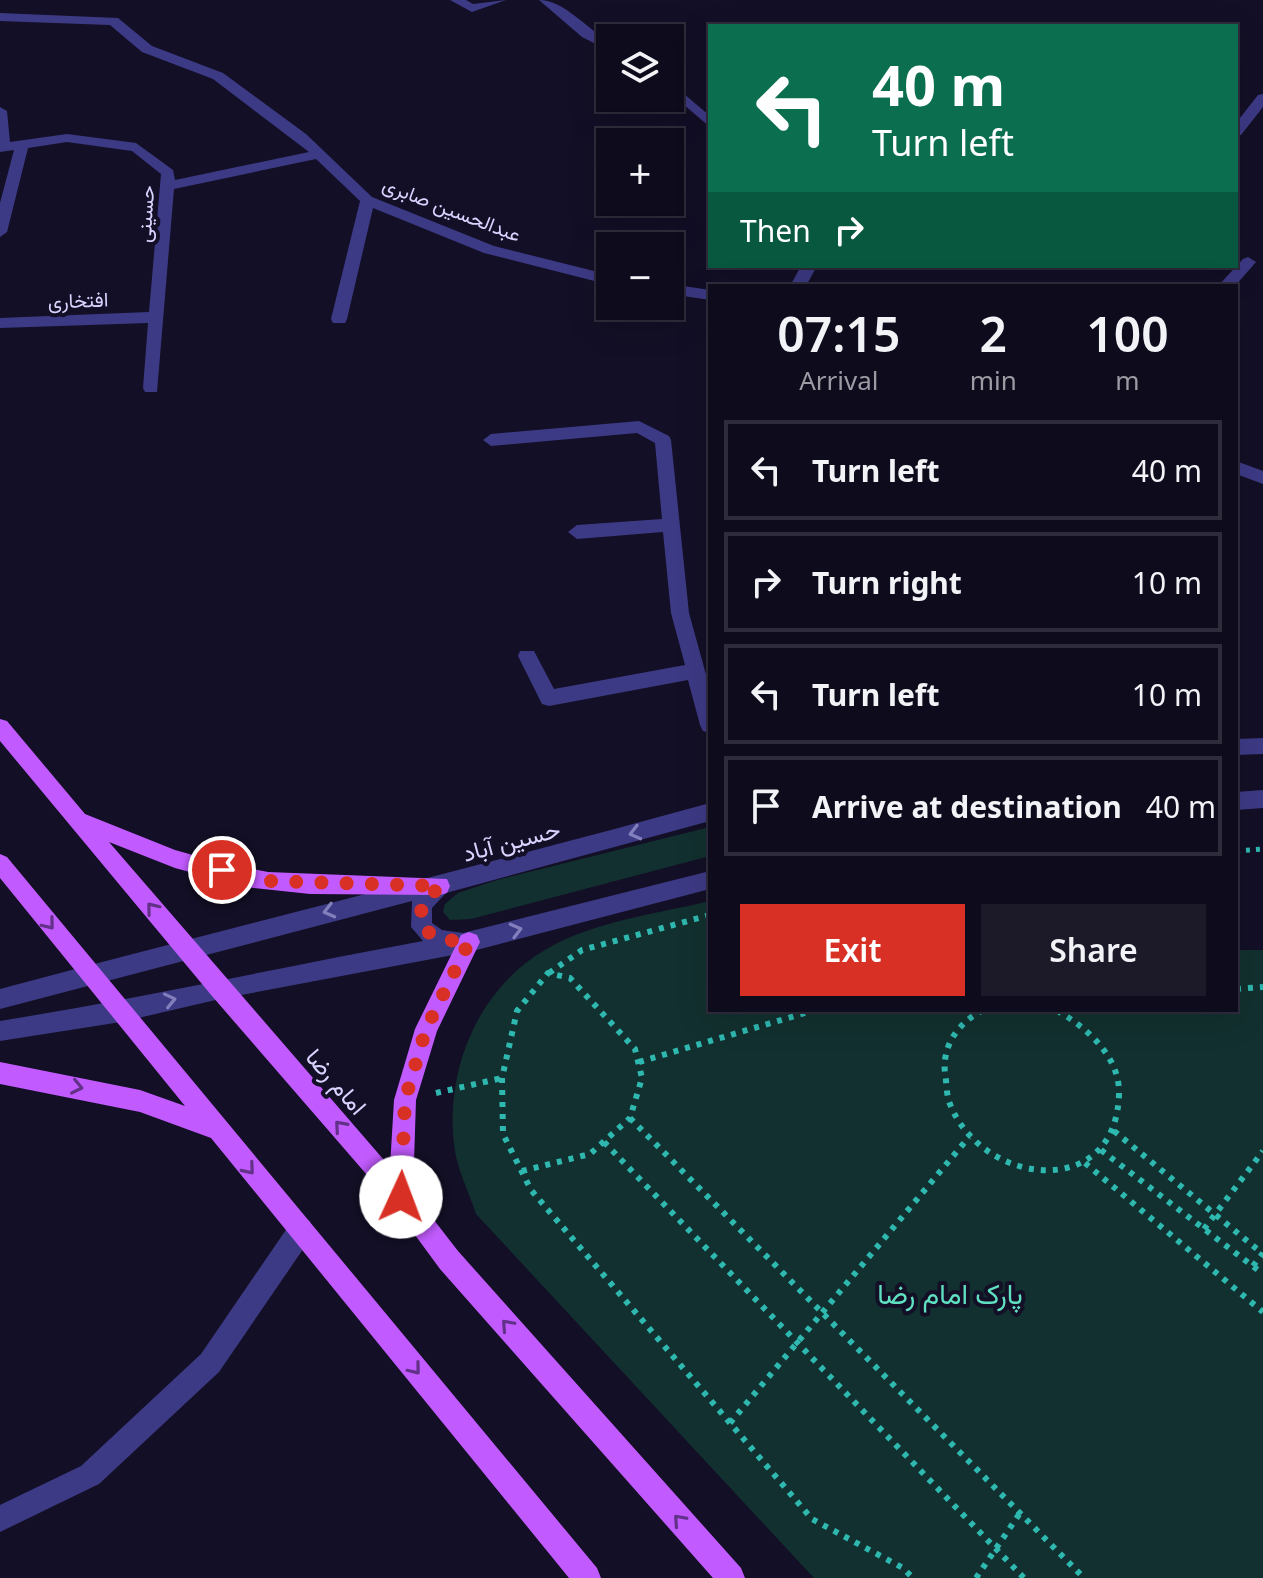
<!DOCTYPE html>
<meta charset="utf-8">
<style>
body{margin:0;font-family:"Noto Sans",Vazirmatn,sans-serif;background:#1c1929;color:#f1f3f6;height:100vh;display:flex;flex-direction:column;font-size:30px;white-space:nowrap}
*{box-sizing:border-box;margin:0}
p{font-size:26px;color:#9b9ba3}
.icon{flex:none;width:44px;height:44px;fill:none;stroke:currentColor;stroke-width:2;stroke-linecap:round;stroke-linejoin:round}
.map{position:relative;flex:1;overflow:hidden}
.side{position:absolute;left:708px;top:284px;width:530px;height:728px;display:flex;flex-direction:column;background:#0e0b1c;border-radius:0px;box-shadow:0 8px 32px #0002,0 0 0 2px #2e2b3b}
.side>*{flex:none}
.top-card{position:absolute;left:708px;top:24px;width:530px;height:244px;border-radius:0px;box-shadow:0 8px 32px #0002,0 0 0 2px #2e2b3b;background:#0b6e4f;color:#fff;overflow:hidden}
.buttons{position:absolute;left:596px;top:24px;display:grid;gap:16px}
.buttons a{display:grid;place-items:center;width:88px;height:88px;border-radius:0px;background:#0e0b1c;box-shadow:0 8px 32px #0002,0 0 0 2px #2e2b3b;font-size:40px}
.pin{position:absolute;display:grid;place-items:center;width:68px;height:68px;color:#fff;margin:-34px;border:4px solid #fff;border-radius:50%;box-shadow:0 2px 8px #0007}
.me{position:absolute;width:88px;margin:-44px;rotate:2deg;stroke-linejoin:round;filter:drop-shadow(0 0 6px #0008)}
.turn{display:flex;align-items:center;gap:28px;height:168px;padding:0 32px;font-size:36px}
.turn .icon{width:104px;height:104px;stroke-width:2.5}
.turn b{display:block;font-size:56px;line-height:68px}
.then{display:flex;align-items:center;height:76px;padding:0 32px;background:#0003;gap:16px;font-size:30px}
.eta{display:flex;justify-content:space-evenly;align-items:center;height:136px;text-align:center}
.eta b{font-size:48px;font-weight:600;line-height:56px}
.button{display:flex;gap:16px;margin-top:auto;padding:16px 32px}
.button a{flex:1;height:92px;border-radius:0px;background:#d93025;color:#fff;font-size:32px;font-weight:600;line-height:92px;text-align:center}
.button a+a{background:#1c1929;color:#f1f3f6}
ul{padding:0;list-style:none}
li{display:flex;align-items:center;gap:24px;height:100px;margin:0 16px 12px;padding:0 16px;border:4px solid #2e2b3b;border-radius:0px}
li div{flex:1}
li b{display:block;font-size:30px}
li em{font-style:normal}
.map>svg:first-child{display:block}
</style>
<div class="map">
<svg width="1263" height="1578" viewBox="0 0 1263 1578">
<rect width="100%" height="100%" fill="#130f26"/>
<g fill="#12302f">
<path d="M710 827V856L471 919 450 920 443 912 445 904 458 893 497 880Z"/>
<path d="M710 901V1010H1236V950H1263V1578H814L476 1214C469 1192 456 1167 454 1144 445 1069 479 988 545 950 593 921 657 914 710 901Z"/>
</g>
<g fill="none" stroke-linecap="round" stroke-linejoin="round">
<path stroke="#2fb8b0" stroke-width="5" stroke-dasharray="4 6" stroke-linecap="butt" d="M1236 851 1263 849"/>
<g stroke="#2fb8b0" stroke-width="6" stroke-dasharray="5 7" stroke-linecap="butt">
<path d="M549 973 582 950 710 915"/>
<path d="M1236 989 1263 987"/>
<path d="M983 1010C958 1023 942 1045 945 1074 947 1083 946 1095 950 1104 982 1186 1116 1202 1119 1094 1120 1056 1086 1027 1056 1010"/>
<path d="M639 1062 815 1010"/>
<path d="M436 1093 502 1078"/>
<path d="M630 1118 1084 1578"/>
<path d="M1114 1131 1263 1254"/>
<path d="M604 1142 1024 1578"/>
<path d="M1101 1150 1263 1274"/>
<path d="M1085 1163 1263 1312"/>
<path d="M522 1171 590 1154 630 1118 642 1078 635 1049 570 978 548 973 517 1011 502 1078 503 1134 531 1190 812 1519 903 1568 913 1578"/>
<path d="M1204 1229 1263 1151"/>
<path d="M1253 1266 1263 1253"/>
<path d="M730 1423 969 1137"/>
<path d="M976 1578 1020 1513"/>
</g>
<g fill="#3d3a85" fill-rule="evenodd">
<path d="M450 0H466L473 4 506 0 472 12Z"/>
<path d="M539 0C564 0 587 29 610 42V51L582 37Z"/>
<path d="M0 13 118 18 152 46 223 73 306 134 372 197 494 246 610 275V285L484 253 373 208 347 319 345 323H333L331 319 360 201 316 159 174 189 157 392H145L143 388 148 323 0 328V318L149 312 161 174 132 151 67 142 28 148 7 232 0 237V203L14 150 0 152V107L7 111 10 142 67 134 136 143 173 170 175 180 309 152 213 79 142 52 110 25 0 21Z"/>
<path d="M670 82 710 116V127L670 93Z"/>
<path d="M1263 94V107L1241 135 1236 136V123L1258 95Z"/>
<path d="M1248 257 1256 262 1235 286H1218L1243 259Z"/>
<path d="M801 266H817L806 286H790Z"/>
<path d="M670 284 710 290V300L670 294Z"/>
<path d="M639 421 669 436 671 440 689 613 710 689V733L703 731 700 725 688 680 549 706 542 704 518 656 520 651H534L554 689 685 665 671 613 663 532 577 539 568 532 577 525 662 519 655 443 637 433 491 446 483 440 491 434Z"/>
<path d="M1236 461 1263 471V484L1236 474Z"/>
<path d="M1263 738V754L1236 755V739Z"/>
<path d="M1263 790V808L1236 810V792Z"/>
<path d="M710 803V821L446 893 432 908V923L442 930 463 933 710 871V889L469 952 220 999 121 1022 0 1041V1021C142 998 282 967 423 941L411 927 412 901 0 1009V989C237 926 474 868 710 803Z"/>
<path d="M301 1218 310 1221 313 1230 310 1239 219 1372 99 1484 0 1532V1505L81 1466 201 1354 292 1221Z"/>
</g>
<g fill="#c25bff" fill-rule="evenodd">
<path d="M0 719 7 721 85 814 175 850 221 863 268 872 447 879 450 886 447 893 440 895 310 894 245 887 175 868 109 842 390 1167 394 1100 415 1029 461 935 469 932 477 935 480 942 437 1031 416 1100 413 1193 458 1251 741 1568 745 1578H713L440 1269 393 1205 212 996 0 741Z"/>
<path d="M0 854 7 857 597 1568 601 1578H569L211 1138 140 1112 0 1084V1062L140 1090 185 1106 0 878Z"/>
</g>
</g>
<defs><path id="oneway-chevron" d="M-2-3.5L2.5 0L-2 3.5" fill="none" stroke-width="1.6" stroke-linecap="round" stroke-linejoin="round" transform="scale(2)"/></defs>
<g stroke="#837fbc">
<use href="#oneway-chevron" transform="translate(635 833) rotate(165)"/>
<use href="#oneway-chevron" transform="translate(329 911) rotate(166)"/>
<use href="#oneway-chevron" transform="translate(516 930) rotate(-15)"/>
<use href="#oneway-chevron" transform="translate(170 1000) rotate(-13)"/>
</g>
<g stroke="#623188">
<use href="#oneway-chevron" transform="translate(152 908) rotate(-129)"/>
<use href="#oneway-chevron" transform="translate(49 924) rotate(51)"/>
<use href="#oneway-chevron" transform="translate(77 1087) rotate(12)"/>
<use href="#oneway-chevron" transform="translate(340 1126) rotate(-131)"/>
<use href="#oneway-chevron" transform="translate(249 1169) rotate(50)"/>
<use href="#oneway-chevron" transform="translate(507 1325) rotate(-132)"/>
<use href="#oneway-chevron" transform="translate(415 1369) rotate(51)"/>
<use href="#oneway-chevron" transform="translate(679 1520) rotate(-132)"/>
</g>
<g fill="none" stroke-linecap="round" stroke-linejoin="round">
<path stroke="#d93025" stroke-width="14" stroke-dasharray="0 25.2" d="M222 870 267 881 440 886 421 905 422 927 437 939 469 942 426 1029 405 1100 401 1197"/>
</g>
<g text-anchor="middle" dominant-baseline="central" stroke-width="8" stroke-linejoin="round" paint-order="stroke">
<g font-size="20" fill="#d9d4ff" stroke="#130f26">
<text transform="translate(452 209) rotate(21)">عبدالحسین صابری</text>
<text transform="translate(145 214) rotate(-86)">حسینی</text>
<text transform="translate(78 300) rotate(-2)">افتخاری</text>
</g>
<g font-size="24" fill="#d9d4ff" stroke="#130f26">
<text transform="translate(511 840) rotate(-15)">حسین آباد</text>
<text transform="translate(337 1081) rotate(49)">امام رضا</text>
</g>
<g font-size="28" fill="#5fe0c0" stroke="#130f26">
<text x="950" y="1293">پارک امام رضا</text>
</g>
</g>
</svg>
<div class="buttons">
<a><svg class="icon" aria-label="layers" viewBox="0 0 24 24"><path d="M12 4l9 5-9 5-9-5zM3 14l9 5 9-5"/></svg></a>
<a>+</a>
<a>−</a>
</div>
<div class="pin" style="left:222px;top:870px;background:#d93025"><svg class="icon" aria-label="arrive" viewBox="0 0 24 24"><path d="M6 21V4h12l-3 4 3 4H6"/></svg></div>
<svg class="me" style="left:401px;top:1197px" viewBox="-20 -20 40 40"><circle r="19" fill="#fff"/><path d="M0-13L10 11 0 6-10 11z" fill="#d93025"/></svg>
<div class="top-card">
<div class="turn"><svg class="icon" aria-label="left" viewBox="0 0 24 24"><path d="M17 20v-9H6M10 6l-5 5 5 5"/></svg><div><b>40 m</b>Turn left</div></div>
<div class="then">Then<svg class="icon" aria-label="right" viewBox="0 0 24 24"><path d="M7 20v-9h11M14 6l5 5-5 5"/></svg></div>
</div>
<section class="side">
<div class="eta">
<div><b>07:15</b><p>Arrival</p></div>
<div><b>2</b><p>min</p></div>
<div><b>100</b><p>m</p></div>
</div>
<ul>
<li><svg class="icon" aria-label="left" viewBox="0 0 24 24"><path d="M17 20v-9H6M10 6l-5 5 5 5"/></svg><div><b>Turn left</b></div><em>40 m</em></li>
<li><svg class="icon" aria-label="right" viewBox="0 0 24 24"><path d="M7 20v-9h11M14 6l5 5-5 5"/></svg><div><b>Turn right</b></div><em>10 m</em></li>
<li><svg class="icon" aria-label="left" viewBox="0 0 24 24"><path d="M17 20v-9H6M10 6l-5 5 5 5"/></svg><div><b>Turn left</b></div><em>10 m</em></li>
<li><svg class="icon" aria-label="arrive" viewBox="0 0 24 24"><path d="M6 21V4h12l-3 4 3 4H6"/></svg><div><b>Arrive at destination</b></div><em>40 m</em></li>
</ul>
<div class="button"><a>Exit</a><a>Share</a></div>
</section>
</div>
